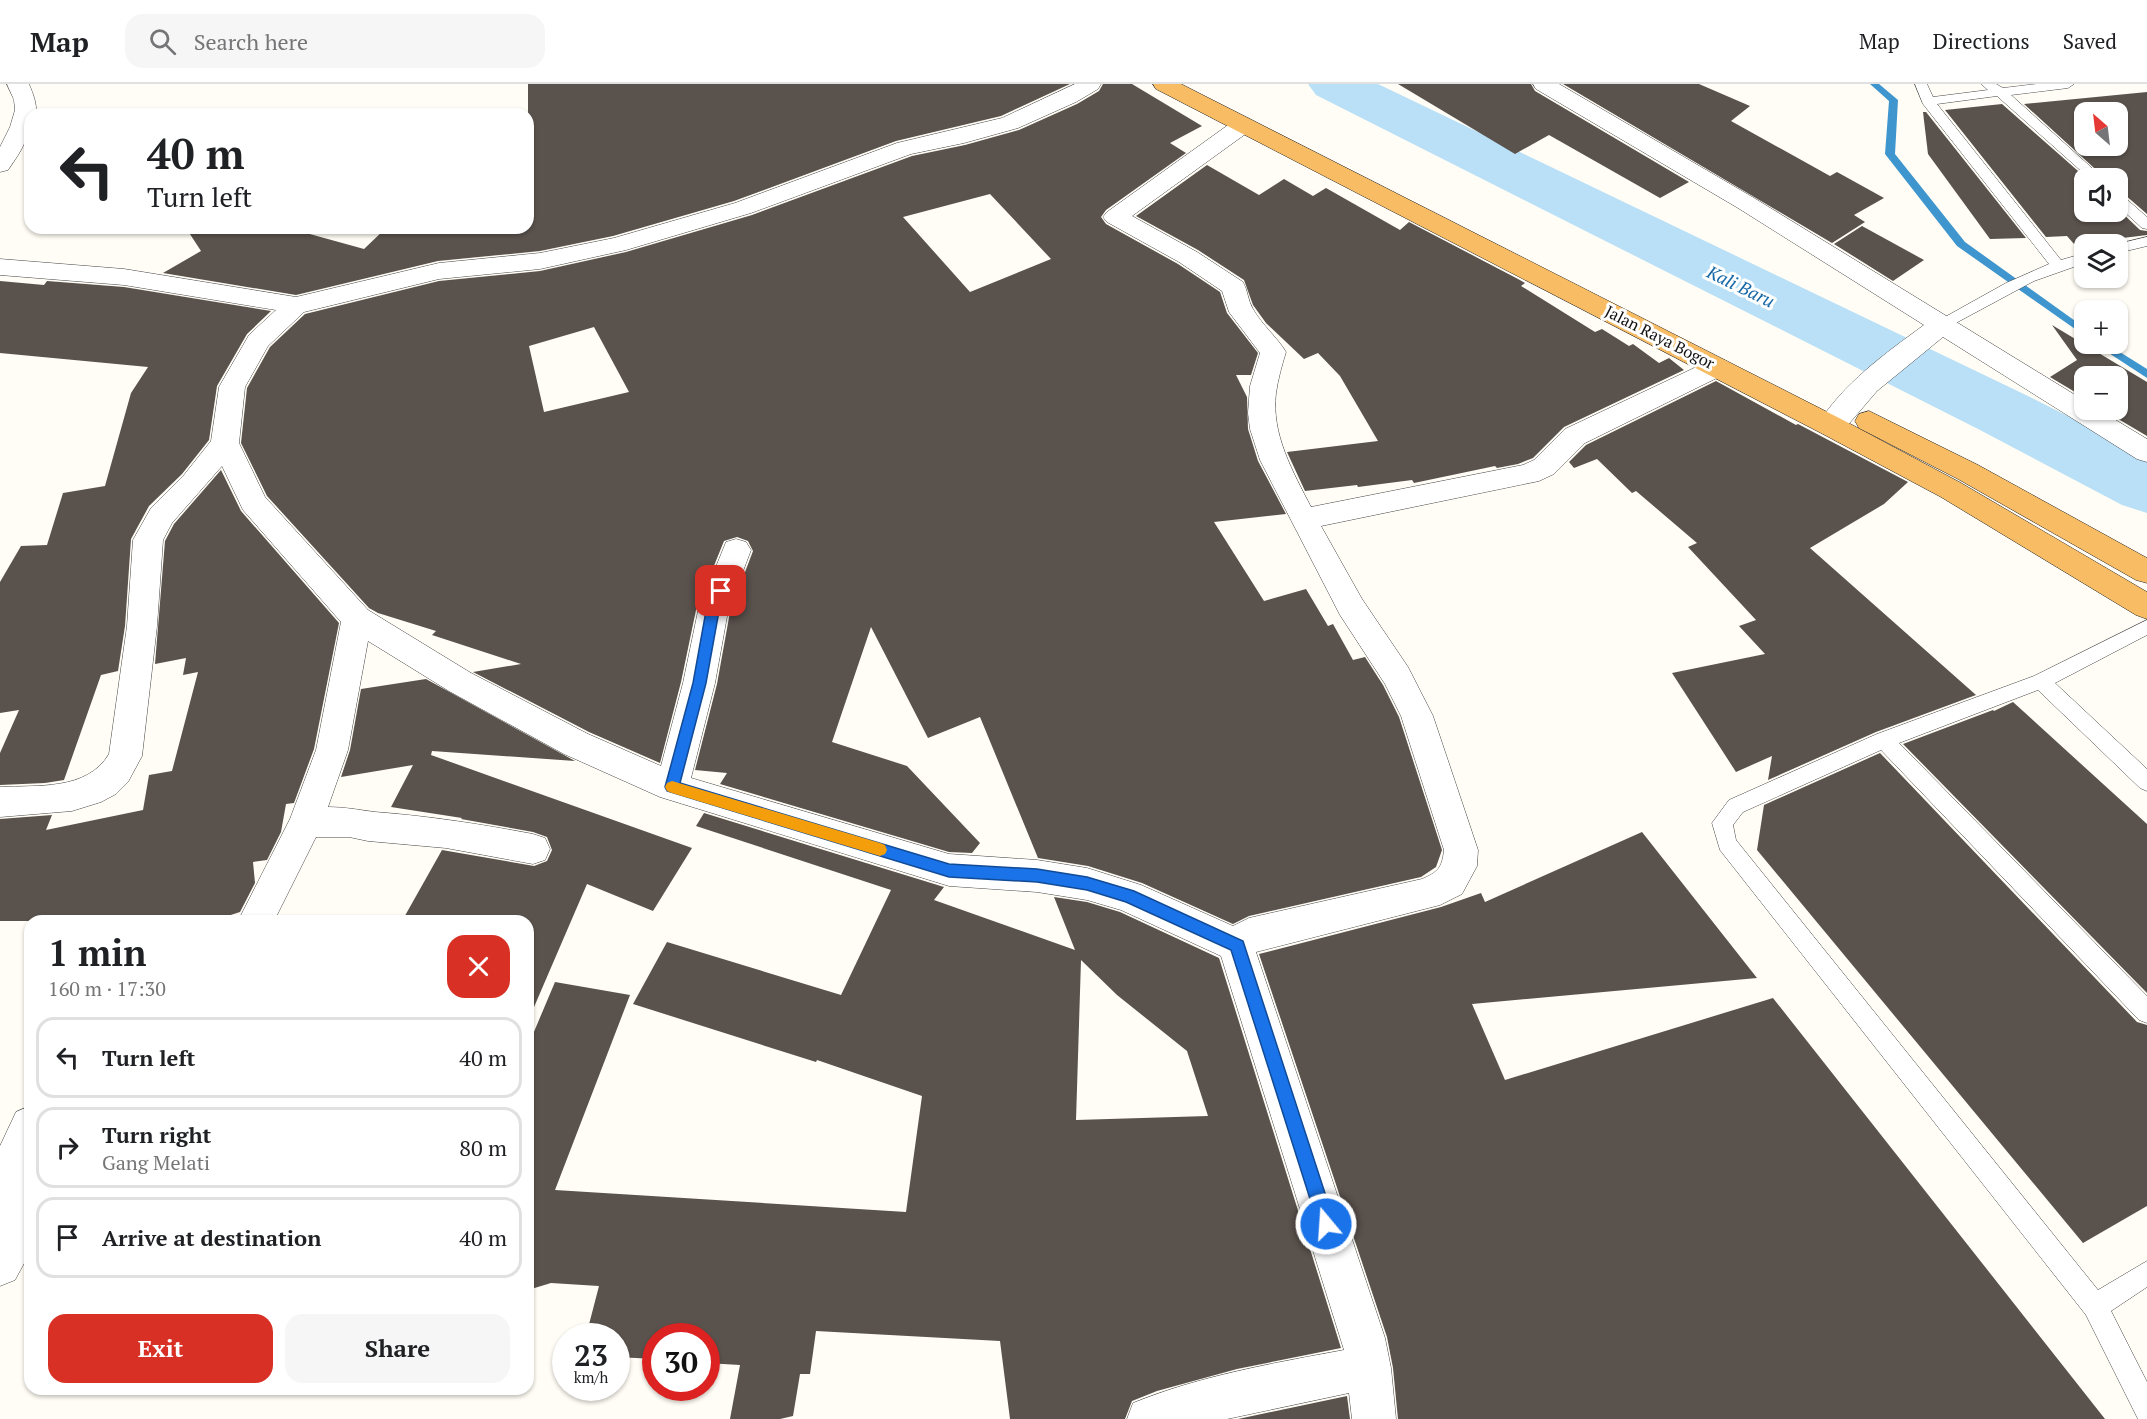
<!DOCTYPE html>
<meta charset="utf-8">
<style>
body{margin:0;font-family:"PT Serif",serif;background:#f6f6f6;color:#202124;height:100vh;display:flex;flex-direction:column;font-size:22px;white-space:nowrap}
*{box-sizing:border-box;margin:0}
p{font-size:20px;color:#757577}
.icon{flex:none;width:33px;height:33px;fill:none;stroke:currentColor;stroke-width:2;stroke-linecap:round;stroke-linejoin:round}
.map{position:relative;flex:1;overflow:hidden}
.sheet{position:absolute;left:24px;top:831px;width:510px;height:480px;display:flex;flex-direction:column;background:#fff;border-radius:18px;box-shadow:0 2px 4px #0004}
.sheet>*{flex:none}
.guide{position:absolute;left:24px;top:24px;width:510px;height:126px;border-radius:18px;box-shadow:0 2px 4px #0004;background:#fff;color:#202124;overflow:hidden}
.needle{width:39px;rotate:332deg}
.tools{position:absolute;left:2074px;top:18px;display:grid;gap:12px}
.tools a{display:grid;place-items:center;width:54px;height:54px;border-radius:12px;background:#fff;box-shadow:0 2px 4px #0004;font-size:30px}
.speed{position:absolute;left:552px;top:1239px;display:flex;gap:12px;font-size:30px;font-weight:700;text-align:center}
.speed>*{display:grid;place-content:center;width:78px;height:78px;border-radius:50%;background:#fff;box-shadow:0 2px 4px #0004;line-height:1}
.speed small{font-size:15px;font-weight:400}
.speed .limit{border:9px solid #d22;background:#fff;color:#111}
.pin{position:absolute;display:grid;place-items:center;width:51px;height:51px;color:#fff;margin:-26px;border-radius:12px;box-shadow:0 3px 9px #0006}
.me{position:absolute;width:66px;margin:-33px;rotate:342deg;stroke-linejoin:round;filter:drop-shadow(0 0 4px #0008)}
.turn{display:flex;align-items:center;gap:21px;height:126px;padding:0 24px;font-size:27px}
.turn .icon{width:78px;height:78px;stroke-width:2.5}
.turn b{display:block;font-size:42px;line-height:51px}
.round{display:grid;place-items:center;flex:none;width:63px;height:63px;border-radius:18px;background:#f6f6f6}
.headline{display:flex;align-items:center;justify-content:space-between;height:102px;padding:0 24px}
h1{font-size:36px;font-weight:700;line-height:45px}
.action{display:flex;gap:12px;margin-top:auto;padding:12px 24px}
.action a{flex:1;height:69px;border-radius:18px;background:#d93025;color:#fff;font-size:24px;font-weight:700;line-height:69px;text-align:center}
.action a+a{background:#f6f6f6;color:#202124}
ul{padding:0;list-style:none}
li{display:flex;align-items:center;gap:18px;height:81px;margin:0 12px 9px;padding:0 12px;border:3px solid #e0e0e0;border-radius:18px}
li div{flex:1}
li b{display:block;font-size:22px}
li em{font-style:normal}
header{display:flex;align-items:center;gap:36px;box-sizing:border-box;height:84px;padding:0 30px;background:#fff;border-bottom:2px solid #e0e0e0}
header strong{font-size:28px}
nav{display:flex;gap:33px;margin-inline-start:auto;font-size:21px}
.search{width:420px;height:54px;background:#f6f6f6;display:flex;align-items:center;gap:15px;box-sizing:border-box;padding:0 21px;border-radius:18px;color:#757577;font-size:22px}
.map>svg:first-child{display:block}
</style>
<header>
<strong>Map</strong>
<div class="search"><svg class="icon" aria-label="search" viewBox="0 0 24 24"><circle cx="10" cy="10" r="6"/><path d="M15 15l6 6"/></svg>Search here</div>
<nav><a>Map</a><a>Directions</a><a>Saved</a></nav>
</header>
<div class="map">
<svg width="2147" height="1335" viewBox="0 0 2147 1335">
<rect width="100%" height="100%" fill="#fffdf5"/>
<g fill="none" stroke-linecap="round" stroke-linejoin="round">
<g fill="#3f96cf" fill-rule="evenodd">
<path d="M1870 0H1879L1898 16 1895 70 1965 158 2085 244V252L1957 162 1885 70 1889 17Z"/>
<path d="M2095 260H2107L2147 285V294Z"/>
</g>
<path fill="#b9e0f7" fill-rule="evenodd" d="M1308 0H1378L2028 312 2147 372V429L2122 421 1980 346 1316 11Z"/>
</g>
<g fill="#5a524d" fill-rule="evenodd">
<path d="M528 0H1070L1001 32 896 57 734 117 613 152 540 167 438 177 296 211 163 189 201 167 186 144 229 148 233 144H288L364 165 386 144H528Z"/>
<path d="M1103 0H1132L1202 42 1170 59 1186 69 1106 126 1101 133 1106 140 1178 180 1220 208 1227 229 1258 269 1251 291H1236L1247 313 1248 345 1258 377 1286 430 1214 438 1264 517 1306 505 1328 542 1333 540 1353 576 1365 573 1383 601 1399 633 1442 766 1436 783 1421 793 1249 832 1233 840 1142 799 1088 782 1038 774 980 633 928 654 871 543 832 658 907 682 980 759 972 769 949 768 720 700 727 689 695 686 717 600 730 528 753 467 748 457 737 453 724 457 696 526 681 598 660 679 589 648 473 588 521 580 432 551 436 547 378 529 369 524 267 412 241 359 247 304 270 263 305 230 439 197 540 187 626 168 752 131 912 72 965 61 1019 46 1077 20 1099 7ZM990 110 1051 175 970 208 903 133ZM594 243 629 308 544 328 529 262Z"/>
<path d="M1398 0H1531L1535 7 1689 98 1660 114 1549 51 1515 70Z"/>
<path d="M1563 0H1699L1750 22 1731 37 1830 92 1837 88 1884 114 1854 131 1865 138 1832 159Z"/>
<path d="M2147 8V130L2124 110 2118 109V94H2105L2024 20ZM2085 28H2118V62H2085Z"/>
<path d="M2002 20 2086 94 2085 128H2118V125L2140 146 2147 147V151L2074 160 2067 152 2046 153 1945 26Z"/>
<path d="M1923 28H1926L2026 154 1990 155 1928 70Z"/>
<path d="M1207 81 1259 111 1284 95 1313 112 1326 104 1400 146 1409 138 1518 195 1525 199 1521 202 1595 248 1602 245 1629 262 1633 260 1659 279 1669 274 1684 286 1564 343 1533 374 1518 380 1497 384 1495 382 1414 399 1412 396 1358 403 1357 401 1305 407 1287 368 1378 357 1340 292 1318 269 1304 275 1266 239 1253 221 1244 196 1198 166 1136 132Z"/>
<path d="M1862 142 1924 176 1893 197 1834 160Z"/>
<path d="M0 197 44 201 47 197 124 203 271 227 247 250 217 302 209 356 182 390 149 422 131 455 125 542 118 587 101 591 64 696 45 699 0 701V669L19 626 0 629V498L21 462 47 461 63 409 105 402 131 309 148 283 0 269Z"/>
<path d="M2052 241 2147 298V352L2103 326H2118V292H2085V314L2050 293 2077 276Z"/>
<path d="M1716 297 1796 341 1798 340 1908 398 1884 420 1810 464 1976 611 1876 648 1768 696 1772 672 1736 688 1672 589 1765 570 1739 542 1756 536 1688 463 1697 459 1636 407 1632 409 1597 375 1574 384 1569 378 1586 361Z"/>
<path d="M221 386 241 427 339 539 314 665 294 719 286 720 281 748 267 776 253 778 255 799 240 828 212 837H0V735L52 731 46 746 143 726 149 691 172 687 198 588 183 591 186 574 155 580 165 457 174 440Z"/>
<path d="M426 595 575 677 432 667 431 671 692 764 653 827 587 800 528 937V837H402L442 766 534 782 547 777 552 766 547 753 533 748 461 735 462 734 391 723 413 681 341 693 350 666 361 605Z"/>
<path d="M2013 618 2147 740V909L1903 660 1993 626 1994 627Z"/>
<path d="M1880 669 2137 938 2147 941V1122L2083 1159 1757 766 1764 721Z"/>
<path d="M704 729 944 803 934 816 1075 866 1054 813 1087 818 1120 828 1219 874 1341 1264 1237 1285 1157 1307 1132 1317 1125 1335H1010L1000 1257 816 1247 810 1290H800L793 1332 780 1335H730L740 1281 706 1279V1252H656V1275L616 1273V1252H586L599 1202 551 1199 528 1206V962L555 898 630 911 555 1106 906 1128 922 1012 817 976 816 978 633 920 667 858 841 911 891 806 696 742ZM1081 876 1117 911 1187 967 1208 1032 1076 1036Z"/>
<path d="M1642 748 1757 894 1472 920 1505 996 1773 914 2105 1335H1398L1393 1284 1387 1253 1259 870 1441 823 1481 809 1485 818Z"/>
<path d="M1347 1312 1350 1335H1238Z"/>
</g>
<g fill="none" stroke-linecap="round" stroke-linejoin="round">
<defs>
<g id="service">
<path d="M1915 0H1927L1933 13 1988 6 1981 0H1996L2003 4 2037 0H2074L2068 4 2011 11 2103 94H2089L1997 12 1937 20 2061 176 2085 169V179L2034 197 1941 247 1933 242 1936 238 2006 199 2049 180 1923 20Z"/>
<path d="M2118 111 2123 112 2147 133V145L2142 144 2118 122Z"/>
<path d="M2147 153V162L2118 169V160Z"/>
<path d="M2147 536V551L2055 599 2147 685V707L2140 704 2038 606 1899 659 2147 912V939L2139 936 1881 666 1743 728 1733 741 1736 756 2098 1206 2147 1177V1203L2111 1227 2147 1298V1335H2138L2086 1231 1720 766 1712 739 1729 716 1877 650 2034 592Z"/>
</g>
<g id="minor">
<path d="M7 0H29C33 10 37 19 36 30H30C30 54 22 66 8 86L0 88V63L10 43 15 26 14 16Z"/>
<path d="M1075 0H1101L1098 5 1076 18 1018 44 964 59 911 70 751 129 626 166 540 185 439 195 304 228 268 262 245 303 239 359 265 413 368 526 471 589 588 650 661 682 683 599 698 527 726 458 736 455 746 458 751 466 728 527 715 599 691 694 949 770 1037 776 1087 784 1141 801 1233 842 1249 834 1422 795C1438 788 1442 784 1444 766L1401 632 1385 600 1340 531 1260 376 1250 345 1248 329 1250 302 1260 269 1229 228 1222 207 1179 178 1107 138 1103 133 1107 128 1235 36 1243 34 1251 36 1254 41 1251 46 1132 132 1197 168 1243 198C1248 207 1248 217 1253 225 1262 241 1277 253 1286 268 1282 281 1278 295 1276 309 1271 350 1293 388 1311 423L1523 381 1534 376 1565 345 1709 277 1718 274 1727 277 1731 283 1727 289 1585 359 1554 390 1539 397 1321 442 1362 515 1408 583 1433 632 1478 766 1477 782 1462 810 1440 821 1256 868 1385 1254 1391 1284 1396 1335H1352L1349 1309 1227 1335H1127L1133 1319C1199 1292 1274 1279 1344 1266L1221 872 1121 826 1087 816 1037 808 949 802 660 713 564 670 449 607 368 557 348 666 328 723C345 723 359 726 375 728 428 732 480 740 533 750L545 754 550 765 545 776 533 780 446 764 368 757 349 753H316L274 837H238L290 735 316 666 341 538 243 426 222 382 172 439 163 456 157 542 142 672 128 698 116 710 101 718 72 727 0 733V703C37 701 87 707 109 670L127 542 133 456 151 424 184 391 211 357 219 303 249 251 276 226 124 201 0 191V175L124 185 296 213 439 179 540 169 614 154 735 119 897 59 1002 34Z"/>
<path d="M1533 0H1559L1754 114 2085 317V326H2099L2147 355V378L2137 375 1943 253 1877 307 1841 349 1831 352 1821 349 1817 342C1842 300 1886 269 1924 241L1738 124 1536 5Z"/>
<path d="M30 1022 28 1172 15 1196 0 1202V1062L16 1028Z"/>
</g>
<g id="trunk">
<path d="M1153 0H1181L1841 335 1961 399 2147 508V535L2136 531 1941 413 1821 349 1156 5Z"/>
<path d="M1869 327 1978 381 2147 474V499L2136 496 1958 395 1859 344 1855 337 1859 330Z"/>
</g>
</defs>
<use href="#service" stroke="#444" stroke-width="1"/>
<use href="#minor" stroke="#444" stroke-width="1"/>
<use href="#trunk" stroke="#222" stroke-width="1"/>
<use href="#service" fill="#fff" fill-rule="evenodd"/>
<use href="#minor" fill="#fff" fill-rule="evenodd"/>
<use href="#trunk" fill="#f7bc64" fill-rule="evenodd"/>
</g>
<path fill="#1a73e8" stroke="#114b97" stroke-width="1.5" d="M721 502 727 507 719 527 706 599 680 699 949 780 1037 785 1087 793 1134 807 1243 857 1335 1140 1332 1146 1326 1148 1320 1146 1318 1140 1231 866 1126 818 1087 806 1037 798 949 793 667 707 665 703 693 599 706 527 716 503Z"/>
<path fill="#f59e0b" d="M672 697 880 759 885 761 887 766 885 770 880 772 672 709 667 707 665 703 667 699Z"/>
<g text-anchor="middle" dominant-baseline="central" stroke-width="6" stroke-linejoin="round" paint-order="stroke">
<g font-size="16" fill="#111" stroke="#fff">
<text transform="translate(1660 253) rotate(27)">Jalan Raya Bogor</text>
</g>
<g font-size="18" font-style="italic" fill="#1768a6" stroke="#fff">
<text transform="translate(1741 202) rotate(26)">Kali Baru</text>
</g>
</g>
</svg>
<div class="tools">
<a><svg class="needle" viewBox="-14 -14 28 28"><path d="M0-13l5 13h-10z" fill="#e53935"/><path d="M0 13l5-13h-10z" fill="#757577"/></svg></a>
<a><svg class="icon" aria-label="sound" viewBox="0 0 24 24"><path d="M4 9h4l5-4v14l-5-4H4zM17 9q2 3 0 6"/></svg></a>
<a><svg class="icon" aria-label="layers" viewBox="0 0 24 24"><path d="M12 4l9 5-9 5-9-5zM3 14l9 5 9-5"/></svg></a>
<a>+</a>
<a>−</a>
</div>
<div class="speed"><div>23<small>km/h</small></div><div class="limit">30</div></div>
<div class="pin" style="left:721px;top:507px;background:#d93025"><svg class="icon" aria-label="arrive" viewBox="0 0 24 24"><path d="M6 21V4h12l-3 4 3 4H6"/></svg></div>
<svg class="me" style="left:1326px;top:1140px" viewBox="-20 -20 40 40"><circle r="17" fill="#1a73e8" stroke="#fff" stroke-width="3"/><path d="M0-11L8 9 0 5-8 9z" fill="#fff"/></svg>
<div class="guide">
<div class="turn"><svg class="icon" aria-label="left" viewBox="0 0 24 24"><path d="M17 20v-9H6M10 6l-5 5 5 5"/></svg><div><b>40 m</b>Turn left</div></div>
</div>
<section class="sheet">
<div class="headline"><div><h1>1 min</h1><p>160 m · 17:30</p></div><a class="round" style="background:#d93025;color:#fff"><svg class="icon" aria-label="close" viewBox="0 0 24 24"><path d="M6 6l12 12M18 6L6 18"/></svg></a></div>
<ul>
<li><svg class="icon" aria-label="left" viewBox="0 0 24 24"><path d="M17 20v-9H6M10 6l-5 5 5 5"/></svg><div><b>Turn left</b></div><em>40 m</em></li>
<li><svg class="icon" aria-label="right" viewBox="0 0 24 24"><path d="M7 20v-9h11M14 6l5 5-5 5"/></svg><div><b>Turn right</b><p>Gang Melati</p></div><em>80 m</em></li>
<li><svg class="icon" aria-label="arrive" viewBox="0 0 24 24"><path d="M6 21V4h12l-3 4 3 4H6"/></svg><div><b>Arrive at destination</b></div><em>40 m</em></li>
</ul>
<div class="action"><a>Exit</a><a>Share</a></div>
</section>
</div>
